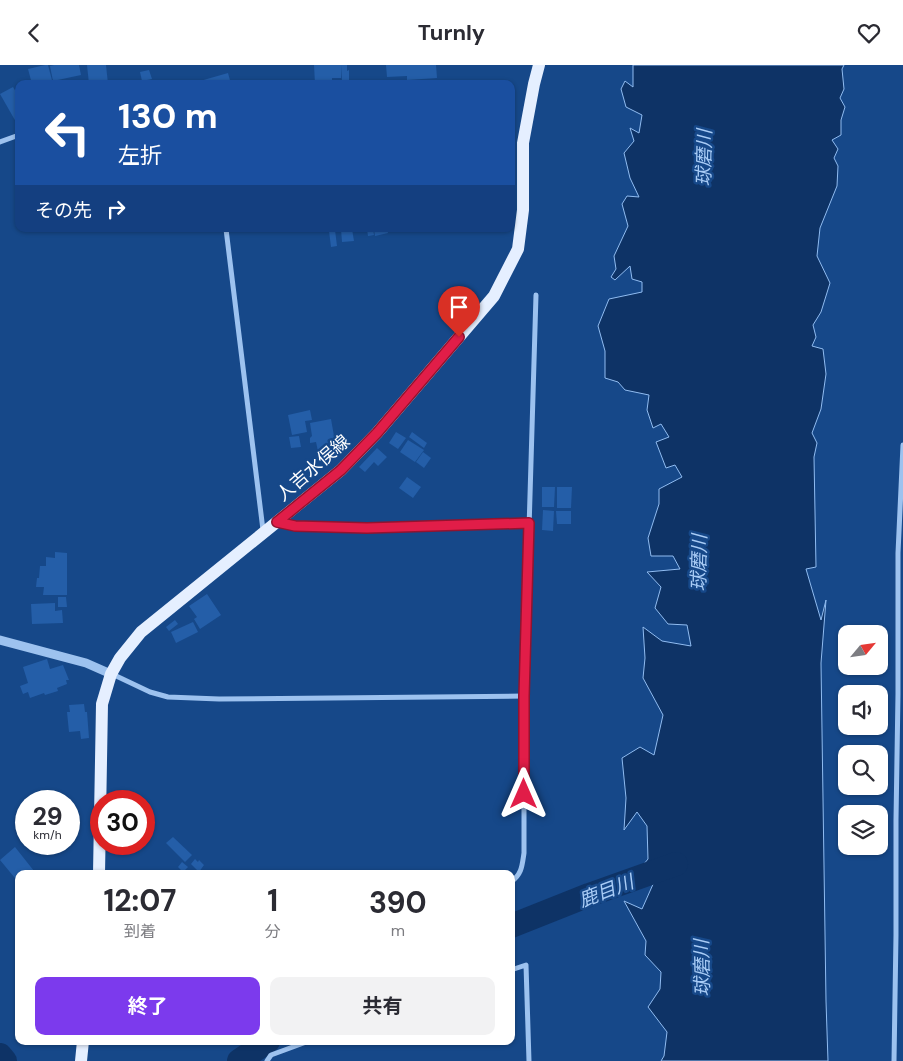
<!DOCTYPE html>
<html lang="ja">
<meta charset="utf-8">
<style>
body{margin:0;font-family:"DM Sans","Noto Sans JP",sans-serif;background:#f2f2f3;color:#2b2b33;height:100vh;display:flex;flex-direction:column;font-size:19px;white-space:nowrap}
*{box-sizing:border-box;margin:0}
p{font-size:16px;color:#7c7c81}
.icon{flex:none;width:28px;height:28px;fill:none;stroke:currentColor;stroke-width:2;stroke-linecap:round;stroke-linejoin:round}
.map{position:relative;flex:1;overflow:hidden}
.details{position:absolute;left:15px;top:805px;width:500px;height:175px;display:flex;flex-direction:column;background:#fff;border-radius:10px;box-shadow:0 1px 4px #0004}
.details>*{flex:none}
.top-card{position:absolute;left:15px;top:15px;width:500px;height:152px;border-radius:10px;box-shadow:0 1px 4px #0004;background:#1a4fa0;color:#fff;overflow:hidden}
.needle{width:32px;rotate:61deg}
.fabs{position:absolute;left:838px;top:560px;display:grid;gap:10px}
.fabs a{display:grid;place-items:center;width:50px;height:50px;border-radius:10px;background:#fff;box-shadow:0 1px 4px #0004;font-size:25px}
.speed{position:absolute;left:15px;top:725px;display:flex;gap:10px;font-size:25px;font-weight:700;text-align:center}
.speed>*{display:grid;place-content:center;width:65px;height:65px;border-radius:50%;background:#fff;box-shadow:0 1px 4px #0004;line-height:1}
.speed small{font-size:12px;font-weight:400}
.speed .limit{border:8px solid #d22;background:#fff;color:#111}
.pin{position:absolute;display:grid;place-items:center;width:42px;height:42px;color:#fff;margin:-51px -21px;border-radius:50% 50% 50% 0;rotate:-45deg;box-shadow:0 0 5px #0007}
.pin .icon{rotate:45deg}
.me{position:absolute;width:55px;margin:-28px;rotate:0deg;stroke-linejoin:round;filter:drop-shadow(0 0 4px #0008)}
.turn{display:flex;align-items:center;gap:18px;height:105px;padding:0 20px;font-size:22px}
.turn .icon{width:65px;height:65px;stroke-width:2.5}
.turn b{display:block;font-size:35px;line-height:42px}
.then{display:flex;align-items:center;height:48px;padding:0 20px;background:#0003;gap:10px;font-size:19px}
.eta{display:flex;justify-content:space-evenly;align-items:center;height:85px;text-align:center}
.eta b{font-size:30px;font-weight:700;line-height:35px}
.cta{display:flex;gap:10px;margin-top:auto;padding:10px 20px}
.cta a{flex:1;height:58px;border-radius:10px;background:#7c3aed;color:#fff;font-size:20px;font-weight:700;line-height:58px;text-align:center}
.cta a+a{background:#f2f2f3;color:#2b2b33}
header{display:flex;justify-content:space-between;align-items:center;height:65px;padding:0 20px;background:#fff;font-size:22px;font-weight:700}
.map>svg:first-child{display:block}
</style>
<header><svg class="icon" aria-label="back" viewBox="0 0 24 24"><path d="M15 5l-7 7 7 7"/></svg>Turnly<svg class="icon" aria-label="heart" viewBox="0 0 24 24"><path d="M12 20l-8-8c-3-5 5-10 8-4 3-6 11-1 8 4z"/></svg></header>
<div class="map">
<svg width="903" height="996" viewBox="0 0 903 996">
<rect width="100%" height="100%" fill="#164889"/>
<path fill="#0e3366" stroke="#90bcf1" d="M633 0H844L842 4 844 24 840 33 845 42 841 55V70L832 75 838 84 834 93 838 101 837 121 820 163 817 191 830 218 821 247 813 260 816 272 812 281 823 284 826 309 821 344 812 368 817 378 814 392 816 502 806 504 821 555 826 535 821 598 826 936 828 996H661L664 991 667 967 648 942 660 924 661 907 645 890 646 876 624 836 642 844 654 817 639 805 648 794 647 761 637 747 624 765 626 733 622 693 640 682 654 690 663 650 643 613 645 593 643 562 662 576 691 581 687 560 668 559 655 543 661 522 647 507 680 504 673 491H651L648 473 659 439V424L682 412 675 400 666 403 656 377 669 372 661 359 653 363 647 345 649 330 625 325 618 317 605 313V286L598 261 609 234 642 227V217L632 214 630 201 615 215 611 212 616 204 614 191 628 161 622 139 627 131 639 132 630 113 624 88 634 76 630 63 639 68 642 50 626 42 621 24 625 16 633 22Z"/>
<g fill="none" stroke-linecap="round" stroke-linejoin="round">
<g stroke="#0e3366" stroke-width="24">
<path d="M511 861 589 830 676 799"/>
<path d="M0 990 5 996"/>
<path d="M239 996 268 976"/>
</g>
</g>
<g fill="#245ea8">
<path d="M45 0H48L53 19H32L28 4Z"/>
<path d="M54 0H79L81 10 53 16 50 1Z"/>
<path d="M87 0H106L108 19H89Z"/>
<path d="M314 0H341V13H332V18L315 19Z"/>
<path d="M341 0H347V6L349 5V15L342 16Z"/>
<path d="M386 0H436L437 13 407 15V11L387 12Z"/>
<path d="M149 5 152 14 142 16 140 7Z"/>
<path d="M228 8 231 19H200V16Z"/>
<path d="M13 22 19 32V55L16 57 0 29Z"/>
<path d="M341 164H352L354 176 342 177Z"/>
<path d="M367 164H373L374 170 368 171Z"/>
<path d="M374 164H387L388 168 375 171Z"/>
<path d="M335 165 337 181 331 182 329 166Z"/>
<path d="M310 345 312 355 305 356 307 367 292 370 288 350Z"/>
<path d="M331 354 337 388 319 391 316 377 310 378V373L312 371 310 358Z"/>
<path d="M396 367 406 373 398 384 389 378Z"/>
<path d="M412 367 427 378 424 383 409 372Z"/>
<path d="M299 371 301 382 291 383 289 372Z"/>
<path d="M408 375 424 385 415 397 400 387Z"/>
<path d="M377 383 387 392 378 401 374 397 365 407 359 402Z"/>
<path d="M423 387 431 393 424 403 416 397Z"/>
<path d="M407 412 421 422 413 433 399 423Z"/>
<path d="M542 422H555L554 442H542Z"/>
<path d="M557 422H572L571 443H557Z"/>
<path d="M543 445 554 446 553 466 542 465Z"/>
<path d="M556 446H571V459H557Z"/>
<path d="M55 487 67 488V530H43L44 522H36L37 513H39L40 501H46V492L55 493Z"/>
<path d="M207 529 221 550 200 564 194 554 197 552 189 541Z"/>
<path d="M58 532H66L67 542H58Z"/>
<path d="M55 538V546L62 545 63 558 32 559 31 539Z"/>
<path d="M175 555 178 559 169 566 166 562Z"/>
<path d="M193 557 198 567 176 578 171 567Z"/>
<path d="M47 594 50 604 63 600 69 615H66L67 619 57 623 58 626 45 630 44 628 30 633 28 627 23 629 20 621 28 618 23 602Z"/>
<path d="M84 639 85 647H87L89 673 81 674 80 666 69 667 67 647H70L69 640Z"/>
<path d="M173 772 192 790 185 797 166 778Z"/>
<path d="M15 782 34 806 31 809H19V818L0 795Z"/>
<path d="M195 794 198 797 199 795 204 800 199 807 191 799Z"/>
<path d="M182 797 188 802 183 807 178 802Z"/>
</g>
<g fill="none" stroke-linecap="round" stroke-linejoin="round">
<g stroke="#9dc2ef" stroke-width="5">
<path d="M0 77 19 70"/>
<path d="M226 164 263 465"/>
<path d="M280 458 295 461 367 463 529 458"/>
<path d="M112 609 150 627 168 632 219 634 524 631"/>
<path d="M511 817C522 809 522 801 524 788V631L536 230"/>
<path d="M511 905 526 900 529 996"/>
<path d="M267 996 271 990 309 976"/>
<path d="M894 996 896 870V755L898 629V488L903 380"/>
</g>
<path stroke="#9dc2ef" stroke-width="9" d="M0 575 86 598 111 609"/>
<g stroke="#e5efff" stroke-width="12">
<path d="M99 809 102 639 111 609 120 593 141 567 341 405 377 368 494 231 518 184 523 145V78L534 19 539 0"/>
<path d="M81 996 83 976"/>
</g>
</g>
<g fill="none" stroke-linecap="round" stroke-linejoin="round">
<defs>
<path id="route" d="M459 272 377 368 341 405 277 457 295 461 367 463 529 458 524 631V729"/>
</defs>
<use href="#route" stroke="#92132f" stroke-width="12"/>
<use href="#route" stroke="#e11d48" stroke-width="9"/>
</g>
<g text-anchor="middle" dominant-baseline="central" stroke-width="5" stroke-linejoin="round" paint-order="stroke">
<g font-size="18" fill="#fff" stroke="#164889">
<text transform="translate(313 403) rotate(-41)">人吉水俣線</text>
</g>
<g font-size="19" font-style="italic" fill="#a9ccf6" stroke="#164889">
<text transform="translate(704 93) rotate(-89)">球磨川</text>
<text transform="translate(699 498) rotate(-89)">球磨川</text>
<text transform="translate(606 826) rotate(-21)">鹿目川</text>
<text transform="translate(702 903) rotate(-91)">球磨川</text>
</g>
</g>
</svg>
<div class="fabs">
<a><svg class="needle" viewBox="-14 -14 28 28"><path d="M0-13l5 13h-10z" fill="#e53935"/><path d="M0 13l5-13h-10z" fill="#7c7c81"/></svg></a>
<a><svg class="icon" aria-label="sound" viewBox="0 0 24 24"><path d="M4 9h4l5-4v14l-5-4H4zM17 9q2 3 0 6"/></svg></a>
<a><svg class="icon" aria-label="search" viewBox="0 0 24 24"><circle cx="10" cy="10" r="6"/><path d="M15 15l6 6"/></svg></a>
<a><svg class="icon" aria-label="layers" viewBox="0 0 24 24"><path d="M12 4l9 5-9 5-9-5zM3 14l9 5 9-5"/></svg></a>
</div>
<div class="speed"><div>29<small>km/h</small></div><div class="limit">30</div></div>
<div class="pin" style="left:459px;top:272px;background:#d93025"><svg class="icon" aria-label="arrive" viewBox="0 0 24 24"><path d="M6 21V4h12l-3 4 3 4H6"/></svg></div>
<svg class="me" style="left:524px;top:729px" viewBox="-20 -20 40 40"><path d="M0-17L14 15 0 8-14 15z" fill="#e11d48" stroke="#fff" stroke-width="4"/></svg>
<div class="top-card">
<div class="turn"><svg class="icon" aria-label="left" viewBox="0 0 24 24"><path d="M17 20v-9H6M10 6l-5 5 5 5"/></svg><div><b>130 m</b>左折</div></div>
<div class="then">その先<svg class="icon" aria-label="right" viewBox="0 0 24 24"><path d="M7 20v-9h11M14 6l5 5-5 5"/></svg></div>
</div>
<section class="details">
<div class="eta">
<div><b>12:07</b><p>到着</p></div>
<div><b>1</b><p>分</p></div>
<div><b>390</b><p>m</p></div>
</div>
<div class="cta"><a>終了</a><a>共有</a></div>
</section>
</div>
